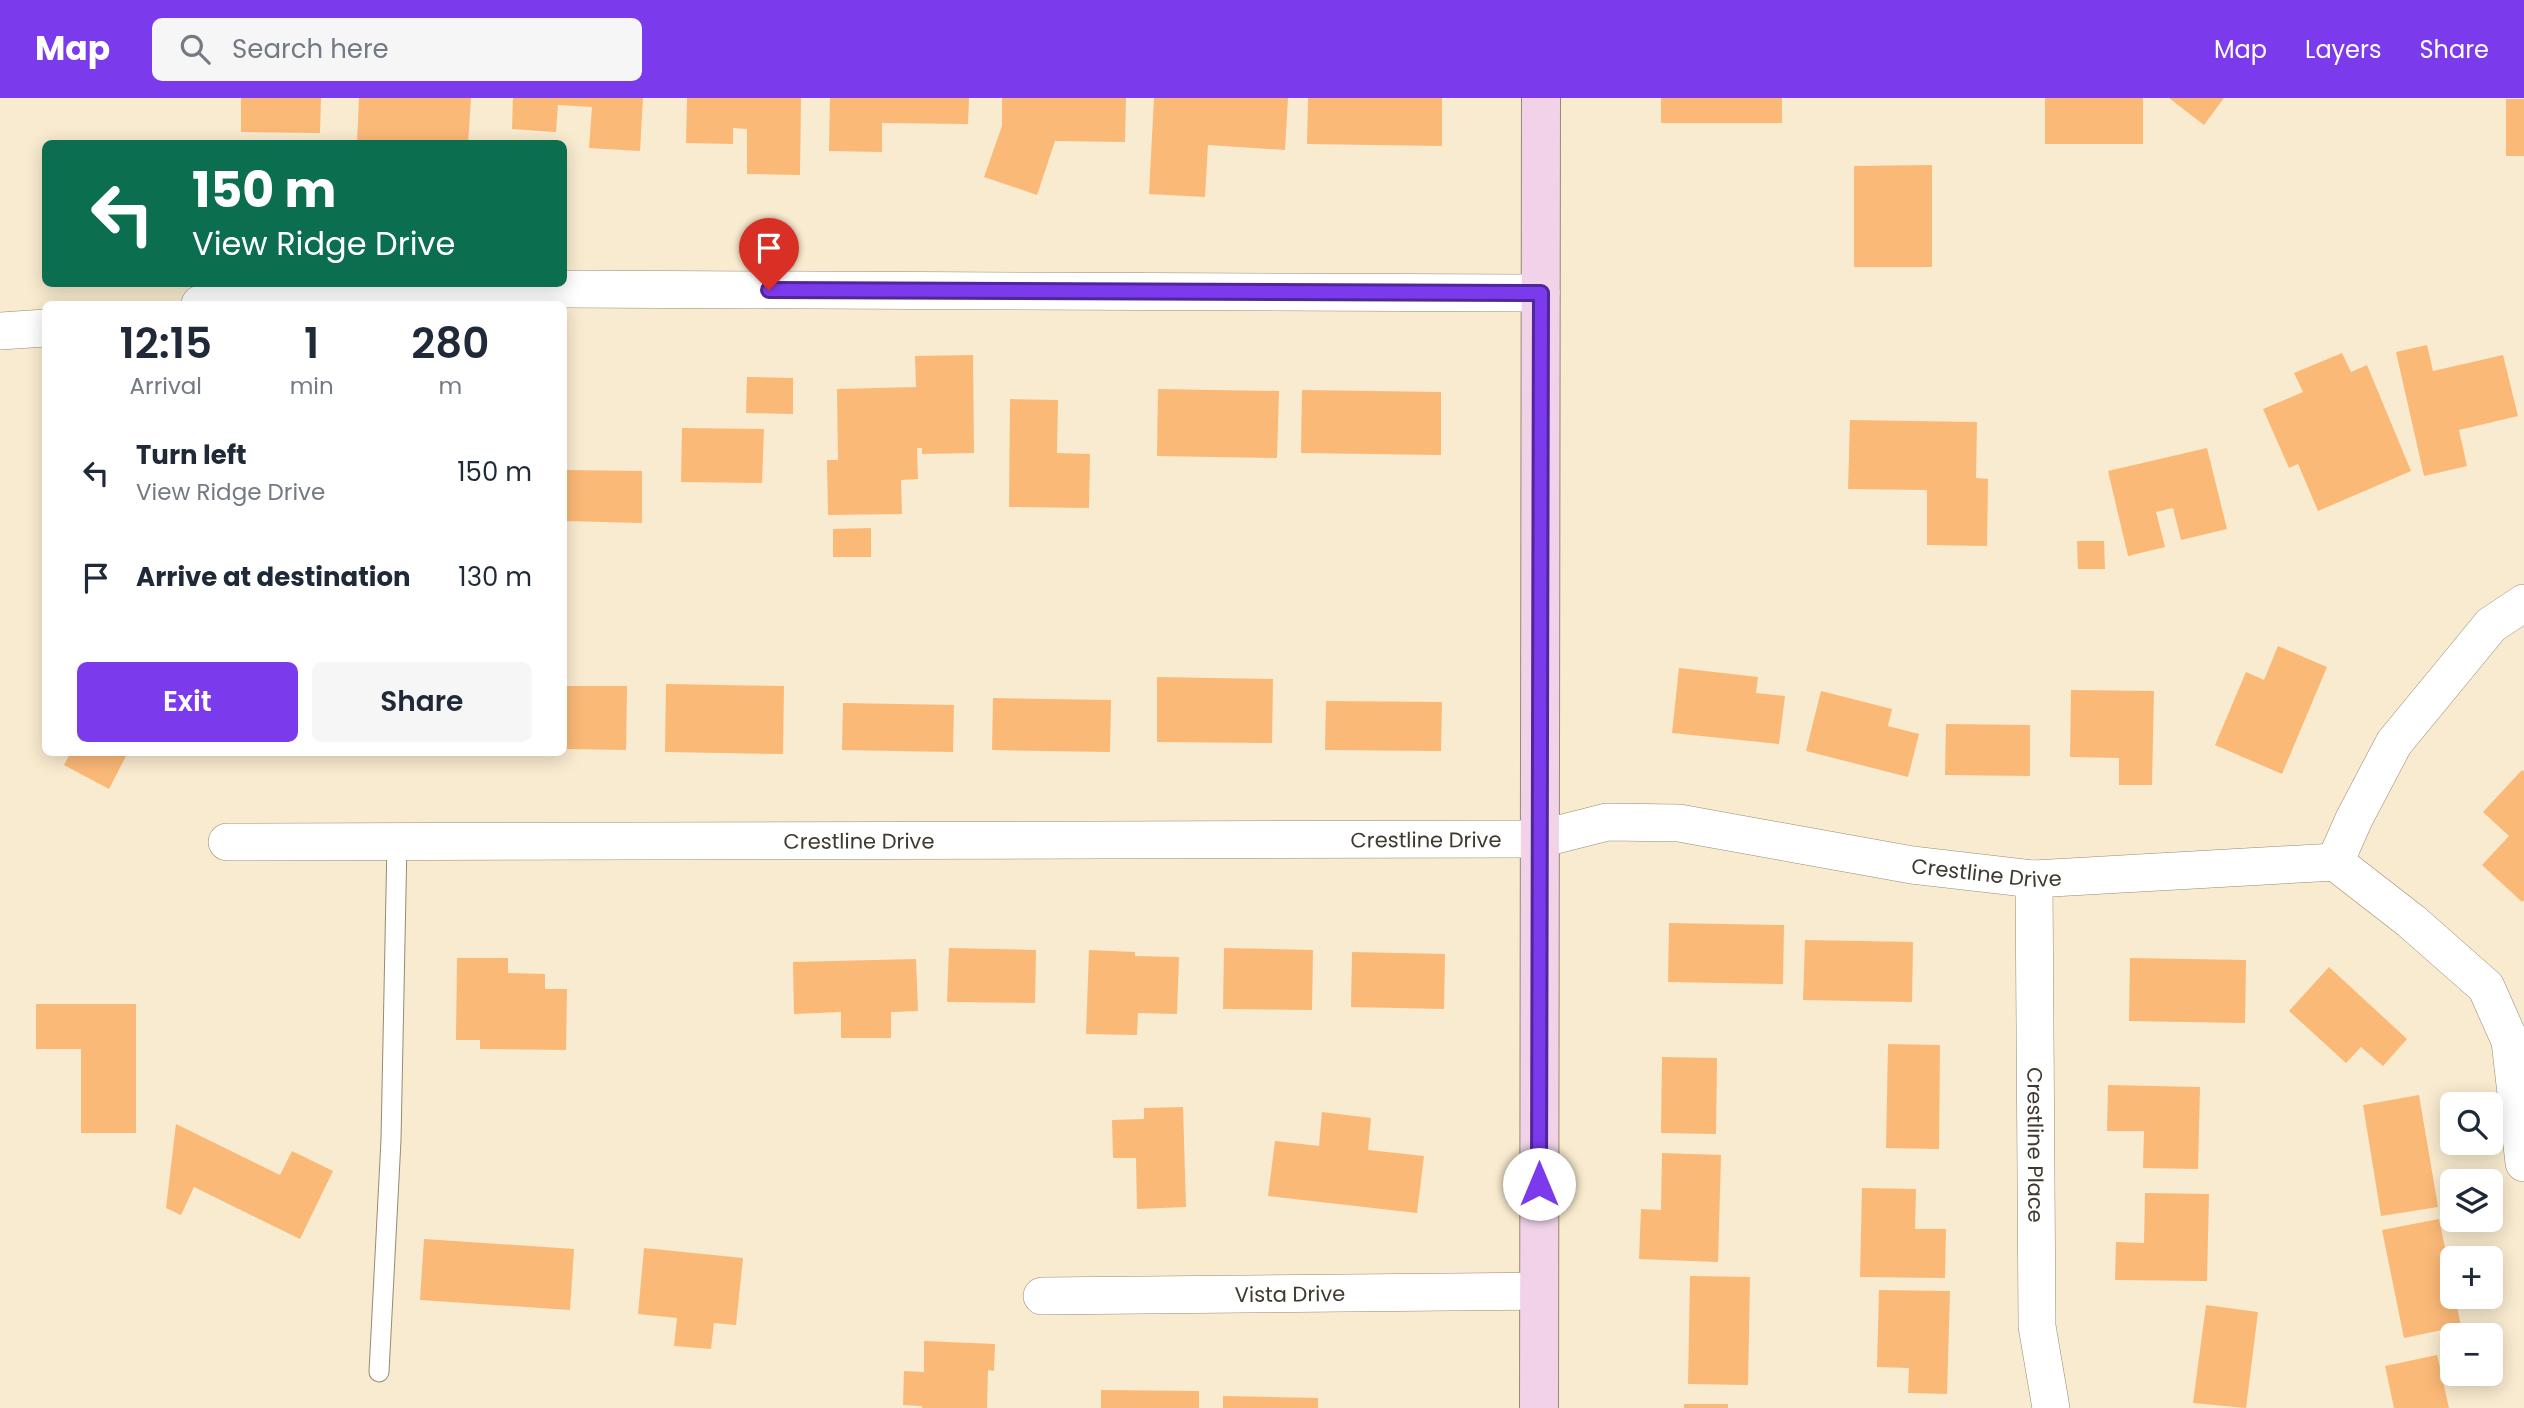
<!DOCTYPE html>
<meta charset="utf-8">
<style>
body{margin:0;font-family:Poppins,sans-serif;background:#f6f6f7;color:#1f2937;height:100vh;display:flex;flex-direction:column;font-size:26px;white-space:nowrap}
*{box-sizing:border-box;margin:0}
p{font-size:23px;color:#747a83}
.icon{flex:none;width:38px;height:38px;fill:none;stroke:currentColor;stroke-width:2;stroke-linecap:round;stroke-linejoin:round}
.map{position:relative;flex:1;overflow:hidden}
.details{position:absolute;left:42px;top:203px;width:525px;height:455px;display:flex;flex-direction:column;background:#fff;border-radius:10px;box-shadow:0 4px 18px #0003}
.details>*{flex:none}
.banner{position:absolute;left:42px;top:42px;width:525px;height:147px;border-radius:10px;box-shadow:0 4px 18px #0003;background:#0b6e4f;color:#fff;overflow:hidden}
.tools{position:absolute;left:2440px;top:994px;display:grid;gap:14px}
.tools a{display:grid;place-items:center;width:63px;height:63px;border-radius:10px;background:#fff;box-shadow:0 4px 18px #0003;font-size:35px}
.pin{position:absolute;display:grid;place-items:center;width:60px;height:60px;color:#fff;margin:-72px -30px;border-radius:50% 50% 50% 0;rotate:-45deg;box-shadow:0 0 7px #0007}
.pin .icon{rotate:45deg}
.me{position:absolute;width:77px;margin:-38px;rotate:0deg;stroke-linejoin:round;filter:drop-shadow(0 0 5px #0008)}
.turn{display:flex;align-items:center;gap:24px;height:147px;padding:0 35px;font-size:32px}
.turn .icon{width:91px;height:91px;stroke-width:2.5}
.turn b{display:block;font-size:49px;line-height:60px}
.eta{display:flex;justify-content:space-evenly;align-items:center;height:119px;text-align:center}
.eta b{font-size:42px;font-weight:600;line-height:49px}
.primary-button{display:flex;gap:14px;margin-top:auto;padding:14px 35px}
.primary-button a{flex:1;height:80px;border-radius:10px;background:#7c3aed;color:#fff;font-size:28px;font-weight:600;line-height:80px;text-align:center}
.primary-button a+a{background:#f6f6f7;color:#1f2937}
ul{padding:0;list-style:none}
li{display:flex;align-items:center;gap:21px;height:105px;padding:0 35px}
li div{flex:1}
li b{display:block;font-size:26px}
li em{font-style:normal}
header{display:flex;align-items:center;gap:42px;box-sizing:border-box;height:98px;padding:0 35px;background:#7c3aed;color:#fff}
header strong{font-size:33px}
nav{display:flex;gap:38px;margin-inline-start:auto;font-size:24px}
.search{width:490px;height:63px;background:#f6f6f7;display:flex;align-items:center;gap:18px;box-sizing:border-box;padding:0 24px;border-radius:10px;color:#747a83;font-size:26px}
.map>svg:first-child{display:block}
</style>
<header>
<strong>Map</strong>
<div class="search"><svg class="icon" aria-label="search" viewBox="0 0 24 24"><circle cx="10" cy="10" r="6"/><path d="M15 15l6 6"/></svg>Search here</div>
<nav><a>Map</a><a>Layers</a><a>Share</a></nav>
</header>
<div class="map">
<svg width="2524" height="1310" viewBox="0 0 2524 1310">
<rect width="100%" height="100%" fill="#f9ebcf"/>
<g fill="#fbb977">
<path d="M241 0H321L320 35 241 34Z"/>
<path d="M359 0H471L468 46H357Z"/>
<path d="M513 0H643L640 53 589 50 592 9 558 7 556 34 512 31Z"/>
<path d="M687 0H801L800 77 747 76V31L733 30V46L686 45Z"/>
<path d="M830 0H969L968 26 882 25V54L829 53Z"/>
<path d="M1002 0H1126L1125 44 1055 43 1037 97 984 79 1002 28Z"/>
<path d="M1154 0H1288L1285 52 1208 47 1205 99 1149 96Z"/>
<path d="M1308 0H1442V48L1307 46Z"/>
<rect x="1661" y="0" width="121" height="25"/>
<rect x="2045" y="0" width="98" height="46"/>
<path d="M2169 0H2224L2204 27Z"/>
<rect x="2506" y="1" width="18" height="57"/>
<path d="M1932 67V169H1854V68Z"/>
<path d="M2427 247 2433 273 2503 257 2518 318 2459 332 2467 368 2424 378 2396 254Z"/>
<path d="M2342 255 2351 274 2367 267 2411 373 2318 413 2298 366 2289 370 2263 311 2303 294 2294 275Z"/>
<path d="M973 257 974 355 922 356V350H917L918 381 901 382 902 416 828 417 827 362H838L837 291 916 289 915 258Z"/>
<path d="M747 279 793 280V316L746 315Z"/>
<path d="M1158 291 1279 293 1277 360 1157 358Z"/>
<path d="M1302 292 1441 294V357L1301 355Z"/>
<path d="M1010 301 1058 302 1057 355 1090 356 1089 410 1009 409Z"/>
<path d="M1850 322 1977 324 1976 380 1988 381 1987 448 1927 447V392L1848 391Z"/>
<path d="M682 330 764 331 762 385 681 384Z"/>
<path d="M2207 350 2227 431 2181 442 2173 410 2156 414 2165 449 2128 458 2108 373Z"/>
<path d="M564 372 642 373V425L564 423Z"/>
<rect x="43" y="375" width="3" height="24"/>
<path d="M871 430V459H833V431Z"/>
<path d="M2077 443H2104L2105 471H2078Z"/>
<path d="M2278 548 2327 569 2282 676 2215 647 2246 574 2264 582Z"/>
<path d="M1679 570 1758 579 1756 595 1785 598 1779 646 1672 635Z"/>
<path d="M1157 579 1273 581 1272 645 1157 644Z"/>
<path d="M666 586 784 588 783 656 665 654Z"/>
<path d="M564 588H627L626 652 564 651Z"/>
<path d="M2071 592 2154 593 2152 687H2119V660L2070 659Z"/>
<path d="M1821 593 1892 611 1888 628 1919 636 1908 679 1806 653Z"/>
<path d="M993 600 1111 602 1110 654 992 652Z"/>
<path d="M1326 603 1442 604 1441 653 1325 652Z"/>
<path d="M843 605 954 607 953 654 842 652Z"/>
<path d="M1946 626 2030 627V678L1945 677Z"/>
<path d="M71 654H128L109 691 64 667Z"/>
<path d="M2522 672 2524 674V802L2522 804 2482 767 2509 738 2483 714Z"/>
<path d="M1669 825 1784 827 1783 886 1668 884Z"/>
<path d="M1805 842 1913 844 1912 904 1803 902Z"/>
<path d="M949 850 1036 852 1035 905 947 904Z"/>
<path d="M1224 850 1313 852 1312 912 1223 911Z"/>
<path d="M1089 852 1135 854V858L1179 859 1177 916 1138 915 1137 937 1086 936Z"/>
<path d="M1352 854 1445 856 1444 911 1351 909Z"/>
<path d="M457 860H508V875L545 876V891H567L566 952 480 951V942H456Z"/>
<path d="M2130 860 2246 862 2245 925 2129 923Z"/>
<path d="M916 861 918 913 891 914V940H841V914L794 916 793 864Z"/>
<path d="M2329 869 2407 941 2383 968 2361 949 2346 965 2289 913Z"/>
<path d="M36 906H136V1035H81V951H36Z"/>
<path d="M1888 946 1940 947 1939 1051 1886 1050Z"/>
<path d="M1662 959 1717 960 1716 1036 1661 1035Z"/>
<path d="M2108 987 2200 989 2198 1071 2143 1070 2144 1033H2107Z"/>
<path d="M2419 997 2438 1109 2381 1118 2363 1007Z"/>
<path d="M1183 1009 1186 1109 1137 1111 1136 1060H1113L1112 1022 1144 1021V1010Z"/>
<path d="M1322 1014 1371 1020 1368 1052 1424 1058 1417 1115 1268 1098 1275 1043 1319 1048Z"/>
<path d="M176 1026 280 1077 292 1053 333 1073 300 1141 194 1089 181 1117 166 1110Z"/>
<path d="M1662 1055 1721 1057 1718 1164 1639 1161 1641 1111 1661 1112Z"/>
<path d="M1862 1090 1916 1091 1915 1131H1946L1945 1180 1860 1179Z"/>
<path d="M2145 1095 2209 1096 2207 1183 2115 1182 2116 1144 2144 1145Z"/>
<path d="M2439 1121 2452 1183V1199H2455L2461 1228 2404 1240 2382 1132Z"/>
<path d="M424 1141 574 1151 570 1212 420 1202Z"/>
<path d="M644 1150 743 1160 736 1227 714 1225 711 1251 674 1248 677 1220 638 1216Z"/>
<path d="M1690 1178 1750 1179 1748 1287 1688 1286Z"/>
<path d="M1879 1192 1950 1193 1947 1296 1908 1295 1909 1270 1877 1269Z"/>
<path d="M2206 1207 2258 1214 2246 1310 2193 1305Z"/>
<path d="M924 1243 995 1246 994 1273 988 1272 987 1310H922V1308L903 1307 904 1273 924 1274Z"/>
<path d="M2437 1257 2449 1310H2394L2385 1268Z"/>
<path d="M1101 1292 1199 1293V1310H1101Z"/>
<path d="M1223 1298 1318 1300V1310H1223Z"/>
<rect x="1684" y="1306" width="44" height="4"/>
</g>
<g fill="none" stroke-linecap="round" stroke-linejoin="round">
<defs>
<path id="service" d="M379 1274 391 1042 397 744"/>
<g id="minor">
<path d="M200 206 296 190 1541 195"/>
<path d="M0 233 46 230"/>
<path id="s1" d="M227 744 1540 741 1607 724 1679 725 1912 767 2034 781 2335 764"/>
<path d="M2335 764 2411 823 2486 889 2510 943 2524 1065"/>
<path d="M2335 764 2354 721 2394 645 2491 527 2524 505"/>
<path id="s2" d="M2034 781 2037 1228 2051 1310"/>
<path id="s3" d="M1042 1198 1539 1193"/>
</g>
<path id="secondary" d="M1539 1310 1541 0"/>
</defs>
<use href="#service" stroke="#978a71" stroke-width="21"/>
<use href="#minor" stroke="#978a71" stroke-width="38"/>
<use href="#secondary" stroke="#978a71" stroke-width="40"/>
<use href="#service" stroke="#fff" stroke-width="19"/>
<use href="#minor" stroke="#fff" stroke-width="37"/>
<use href="#secondary" stroke="#f1d2e8" stroke-width="38"/>
</g>
<g fill="none" stroke-linecap="round" stroke-linejoin="round">
<defs>
<path id="route" d="M769 192 1541 195 1539 1086"/>
</defs>
<use href="#route" stroke="#51269a" stroke-width="18"/>
<use href="#route" stroke="#7c3aed" stroke-width="12"/>
</g>
<g text-anchor="middle" dominant-baseline="central" stroke-width="6" stroke-linejoin="round" paint-order="stroke">
<g font-size="21" fill="#3f392e" stroke="#fff9ee">
<text stroke="none"><textPath href="#s1" startOffset="1199">Crestline Drive</textPath></text>
<text stroke="none"><textPath href="#s1" startOffset="632">Crestline Drive</textPath></text>
<text stroke="none"><textPath href="#s1" startOffset="1766">Crestline Drive</textPath></text>
<text stroke="none"><textPath href="#s2" startOffset="266">Crestline Place</textPath></text>
<text stroke="none"><textPath href="#s3" startOffset="248">Vista Drive</textPath></text>
</g>
</g>
</svg>
<div class="tools">
<a><svg class="icon" aria-label="search" viewBox="0 0 24 24"><circle cx="10" cy="10" r="6"/><path d="M15 15l6 6"/></svg></a>
<a><svg class="icon" aria-label="layers" viewBox="0 0 24 24"><path d="M12 4l9 5-9 5-9-5zM3 14l9 5 9-5"/></svg></a>
<a>+</a>
<a>−</a>
</div>
<div class="pin" style="left:769px;top:192px;background:#d93025"><svg class="icon" aria-label="arrive" viewBox="0 0 24 24"><path d="M6 21V4h12l-3 4 3 4H6"/></svg></div>
<svg class="me" style="left:1539px;top:1086px" viewBox="-20 -20 40 40"><circle r="19" fill="#fff"/><path d="M0-13L10 11 0 6-10 11z" fill="#7c3aed"/></svg>
<div class="banner">
<div class="turn"><svg class="icon" aria-label="left" viewBox="0 0 24 24"><path d="M17 20v-9H6M10 6l-5 5 5 5"/></svg><div><b>150 m</b>View Ridge Drive</div></div>
</div>
<section class="details">
<div class="eta">
<div><b>12:15</b><p>Arrival</p></div>
<div><b>1</b><p>min</p></div>
<div><b>280</b><p>m</p></div>
</div>
<ul>
<li><svg class="icon" aria-label="left" viewBox="0 0 24 24"><path d="M17 20v-9H6M10 6l-5 5 5 5"/></svg><div><b>Turn left</b><p>View Ridge Drive</p></div><em>150 m</em></li>
<li><svg class="icon" aria-label="arrive" viewBox="0 0 24 24"><path d="M6 21V4h12l-3 4 3 4H6"/></svg><div><b>Arrive at destination</b></div><em>130 m</em></li>
</ul>
<div class="primary-button"><a>Exit</a><a>Share</a></div>
</section>
</div>
